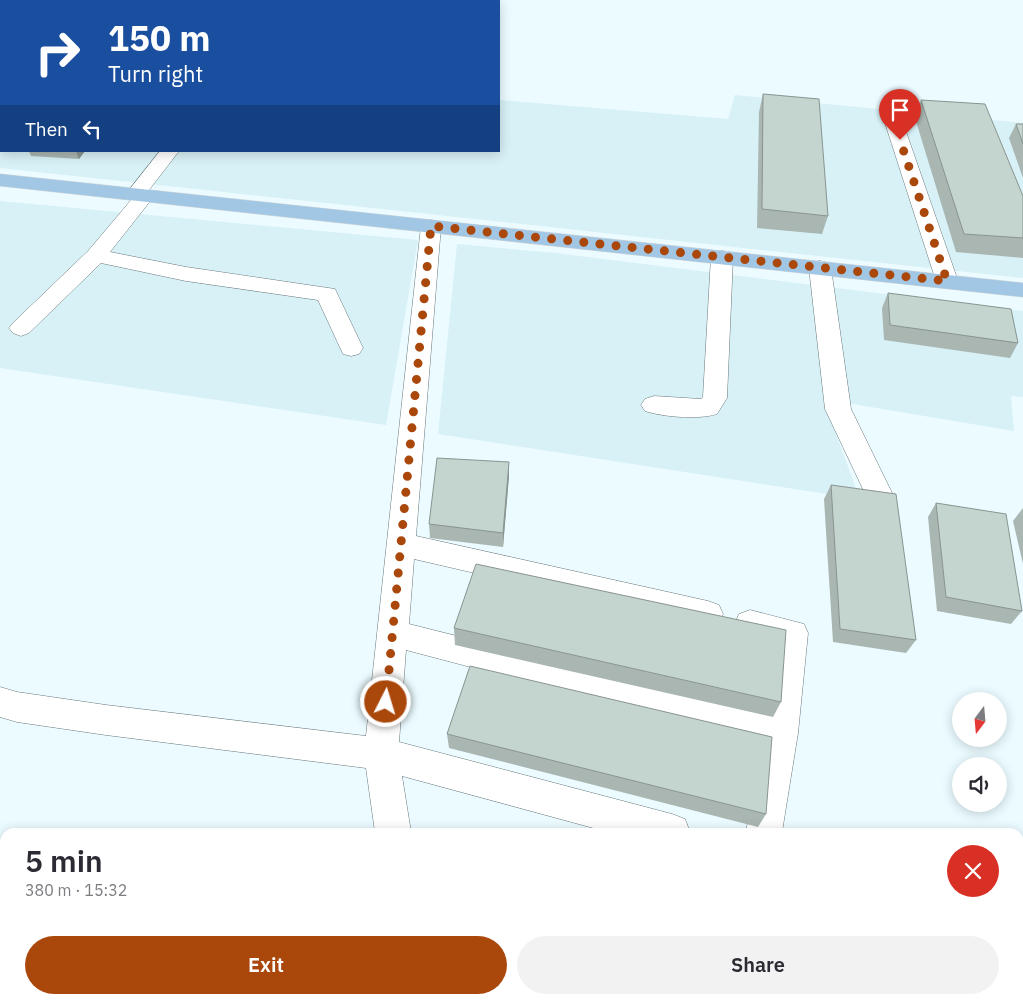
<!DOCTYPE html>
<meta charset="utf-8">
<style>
body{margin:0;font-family:"IBM Plex Sans",sans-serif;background:#f2f2f3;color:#2b2b33;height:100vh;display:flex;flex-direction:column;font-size:19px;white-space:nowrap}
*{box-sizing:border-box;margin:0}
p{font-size:16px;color:#7c7c81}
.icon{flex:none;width:28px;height:28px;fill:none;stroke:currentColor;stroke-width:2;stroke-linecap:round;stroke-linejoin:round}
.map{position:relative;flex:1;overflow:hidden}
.drawer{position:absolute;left:0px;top:828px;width:1024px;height:176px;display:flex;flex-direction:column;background:#fff;border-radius:15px 15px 0 0;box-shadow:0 2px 12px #0003}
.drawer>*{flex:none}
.hud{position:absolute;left:0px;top:0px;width:500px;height:152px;box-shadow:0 2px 12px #0003;background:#1a4fa0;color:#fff;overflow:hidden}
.needle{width:32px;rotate:196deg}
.fabs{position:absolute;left:952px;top:692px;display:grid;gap:10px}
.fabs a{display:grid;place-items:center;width:55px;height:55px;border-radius:50%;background:#fff;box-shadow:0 2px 12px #0003;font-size:25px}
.pin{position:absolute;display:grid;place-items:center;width:42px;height:42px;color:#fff;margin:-51px -21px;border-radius:50% 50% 50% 0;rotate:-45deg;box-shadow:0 0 5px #0007}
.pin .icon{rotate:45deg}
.me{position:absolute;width:55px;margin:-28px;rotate:5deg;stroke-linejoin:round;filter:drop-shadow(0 0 4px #0008)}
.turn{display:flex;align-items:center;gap:18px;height:105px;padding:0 25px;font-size:22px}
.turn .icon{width:65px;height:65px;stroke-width:2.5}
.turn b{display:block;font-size:35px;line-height:42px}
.then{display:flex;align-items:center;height:48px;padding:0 25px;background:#0003;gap:10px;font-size:19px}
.round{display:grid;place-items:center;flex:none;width:52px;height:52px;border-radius:26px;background:#f2f2f3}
.summary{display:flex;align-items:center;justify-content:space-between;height:85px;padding:0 25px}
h1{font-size:30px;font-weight:600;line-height:38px}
.cta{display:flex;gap:10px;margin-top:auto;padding:10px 25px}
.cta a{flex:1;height:58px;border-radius:30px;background:#aa470b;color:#fff;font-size:20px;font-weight:600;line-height:58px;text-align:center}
.cta a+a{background:#f2f2f3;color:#2b2b33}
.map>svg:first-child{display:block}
</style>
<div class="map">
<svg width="1023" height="1003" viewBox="0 0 1023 1003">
<rect width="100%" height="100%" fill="#ebfbff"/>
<g fill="#d7f1f6">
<path d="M1 27V151H499V100L728 119 735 95 1023 123V278L0 168Z"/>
<path d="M0 201 418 240 386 425 0 368Z"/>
<path d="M457 244 555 253 1023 311V397L1011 396 1014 431 823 399 860 499 438 434Z"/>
</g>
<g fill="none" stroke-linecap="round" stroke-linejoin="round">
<defs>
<g id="minor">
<path d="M1 23V33L0 34V24Z"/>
<path d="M894 118 900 119 903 123 958 281 955 286 947 288 939 286 936 281 885 123 888 119Z"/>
<path d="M160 151H179L149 190 155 195 110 252 186 267 335 289 363 348 359 354 351 356 343 354 318 300 186 281 101 263 29 333 21 336 13 333 9 328 13 323 88 251 132 199 126 194Z"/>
<path d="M431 220 438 222 441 226 416 536 708 601 719 605 723 614 719 623 708 627 414 559 409 624 767 714 776 642 739 632 735 623 739 614 750 610 804 624 808 633 798 733 782 832H746L762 744 406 650 399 742 672 814 685 819 690 832H608L402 776 411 832H375L366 768 106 735 17 722 0 717V687L17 692 106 705 366 736 421 226 424 222Z"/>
<path d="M722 251 730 252 733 257 727 398 717 414C699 420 663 417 645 411L641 405 645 399 654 396 701 399 703 397 711 257 714 252Z"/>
<path d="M820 261 828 263 831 268 851 409 894 497 890 504 880 508 870 504 825 409 809 268 812 263Z"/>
<rect x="1019" y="891" width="4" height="38"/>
<rect x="370" y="999" width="40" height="4"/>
<path d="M693 999H734L732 1003H691Z"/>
</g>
<path id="major" d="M0 174 1023 283V297L0 186Z"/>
</defs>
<use href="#minor" stroke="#69787b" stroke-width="1"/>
<use href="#major" stroke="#d5d6d6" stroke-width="1"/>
<use href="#minor" fill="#fff" fill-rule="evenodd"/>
<use href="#major" fill="#a1c7e4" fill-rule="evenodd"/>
</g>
<g fill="#a9b6b2">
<path d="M763 94 828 216 822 234 757 228 759 112Z"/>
<path d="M921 100 1023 196V258L956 252 915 118Z"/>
<path d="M1016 124H1023V178L1009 138Z"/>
<path d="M29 151H85L79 159 31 156Z"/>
<path d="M888 293 1018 343 1010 358 884 340 882 308Z"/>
<path d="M509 476 503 547 430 538 429 524Z"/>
<path d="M831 485 916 640 906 653 833 642 824 499Z"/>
<path d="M936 503 1022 611 1011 624 937 611 928 517Z"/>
<path d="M1023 508V564L1013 521Z"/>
<path d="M454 628 781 702 773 717 455 645Z"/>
<path d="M447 734 766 814 758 827 449 748Z"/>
</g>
<g fill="#899491">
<path d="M76 151H85L79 159Z"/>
<path d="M509 462V476L503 547V533Z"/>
</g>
<g fill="#c4d4cf" stroke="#899491">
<path d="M763 94 819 99 828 216 762 209Z"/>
<path d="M921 100 985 104 1023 196V238L964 234Z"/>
<path d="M1016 124H1023V144Z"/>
<path d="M888 293 1011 309 1018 343 890 325Z"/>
<path d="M437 458 509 462 503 533 429 524Z"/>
<path d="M831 485 896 494 916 640 840 629Z"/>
<path d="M936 503 1006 514 1022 611 946 597Z"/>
<path d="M476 564 786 630 781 702 454 628Z"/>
<path d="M470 666 772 737 766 814 447 734Z"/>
</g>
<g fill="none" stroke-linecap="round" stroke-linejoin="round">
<path stroke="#aa470b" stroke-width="9" stroke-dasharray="0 16.2" d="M386 702 431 226 947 281 900 140"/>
</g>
</svg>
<div class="fabs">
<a><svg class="needle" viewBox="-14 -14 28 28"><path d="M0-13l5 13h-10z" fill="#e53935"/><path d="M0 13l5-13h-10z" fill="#7c7c81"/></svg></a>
<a><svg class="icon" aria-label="sound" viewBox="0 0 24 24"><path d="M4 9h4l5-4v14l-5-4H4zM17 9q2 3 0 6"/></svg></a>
</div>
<div class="pin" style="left:900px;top:140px;background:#d93025"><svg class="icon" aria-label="arrive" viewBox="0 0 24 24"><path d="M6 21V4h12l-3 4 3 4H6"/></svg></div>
<svg class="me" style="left:386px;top:702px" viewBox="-20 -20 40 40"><circle r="17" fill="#aa470b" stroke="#fff" stroke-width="3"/><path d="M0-11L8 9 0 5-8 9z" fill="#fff"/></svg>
<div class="hud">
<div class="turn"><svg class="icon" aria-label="right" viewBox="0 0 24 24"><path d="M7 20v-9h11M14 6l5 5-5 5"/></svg><div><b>150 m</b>Turn right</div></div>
<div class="then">Then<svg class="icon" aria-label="left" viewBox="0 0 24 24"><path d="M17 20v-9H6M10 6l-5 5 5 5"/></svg></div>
</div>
<section class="drawer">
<div class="summary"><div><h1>5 min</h1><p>380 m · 15:32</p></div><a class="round" style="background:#d93025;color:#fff"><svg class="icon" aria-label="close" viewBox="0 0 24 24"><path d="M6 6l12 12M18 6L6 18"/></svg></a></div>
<div class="cta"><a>Exit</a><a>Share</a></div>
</section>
</div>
